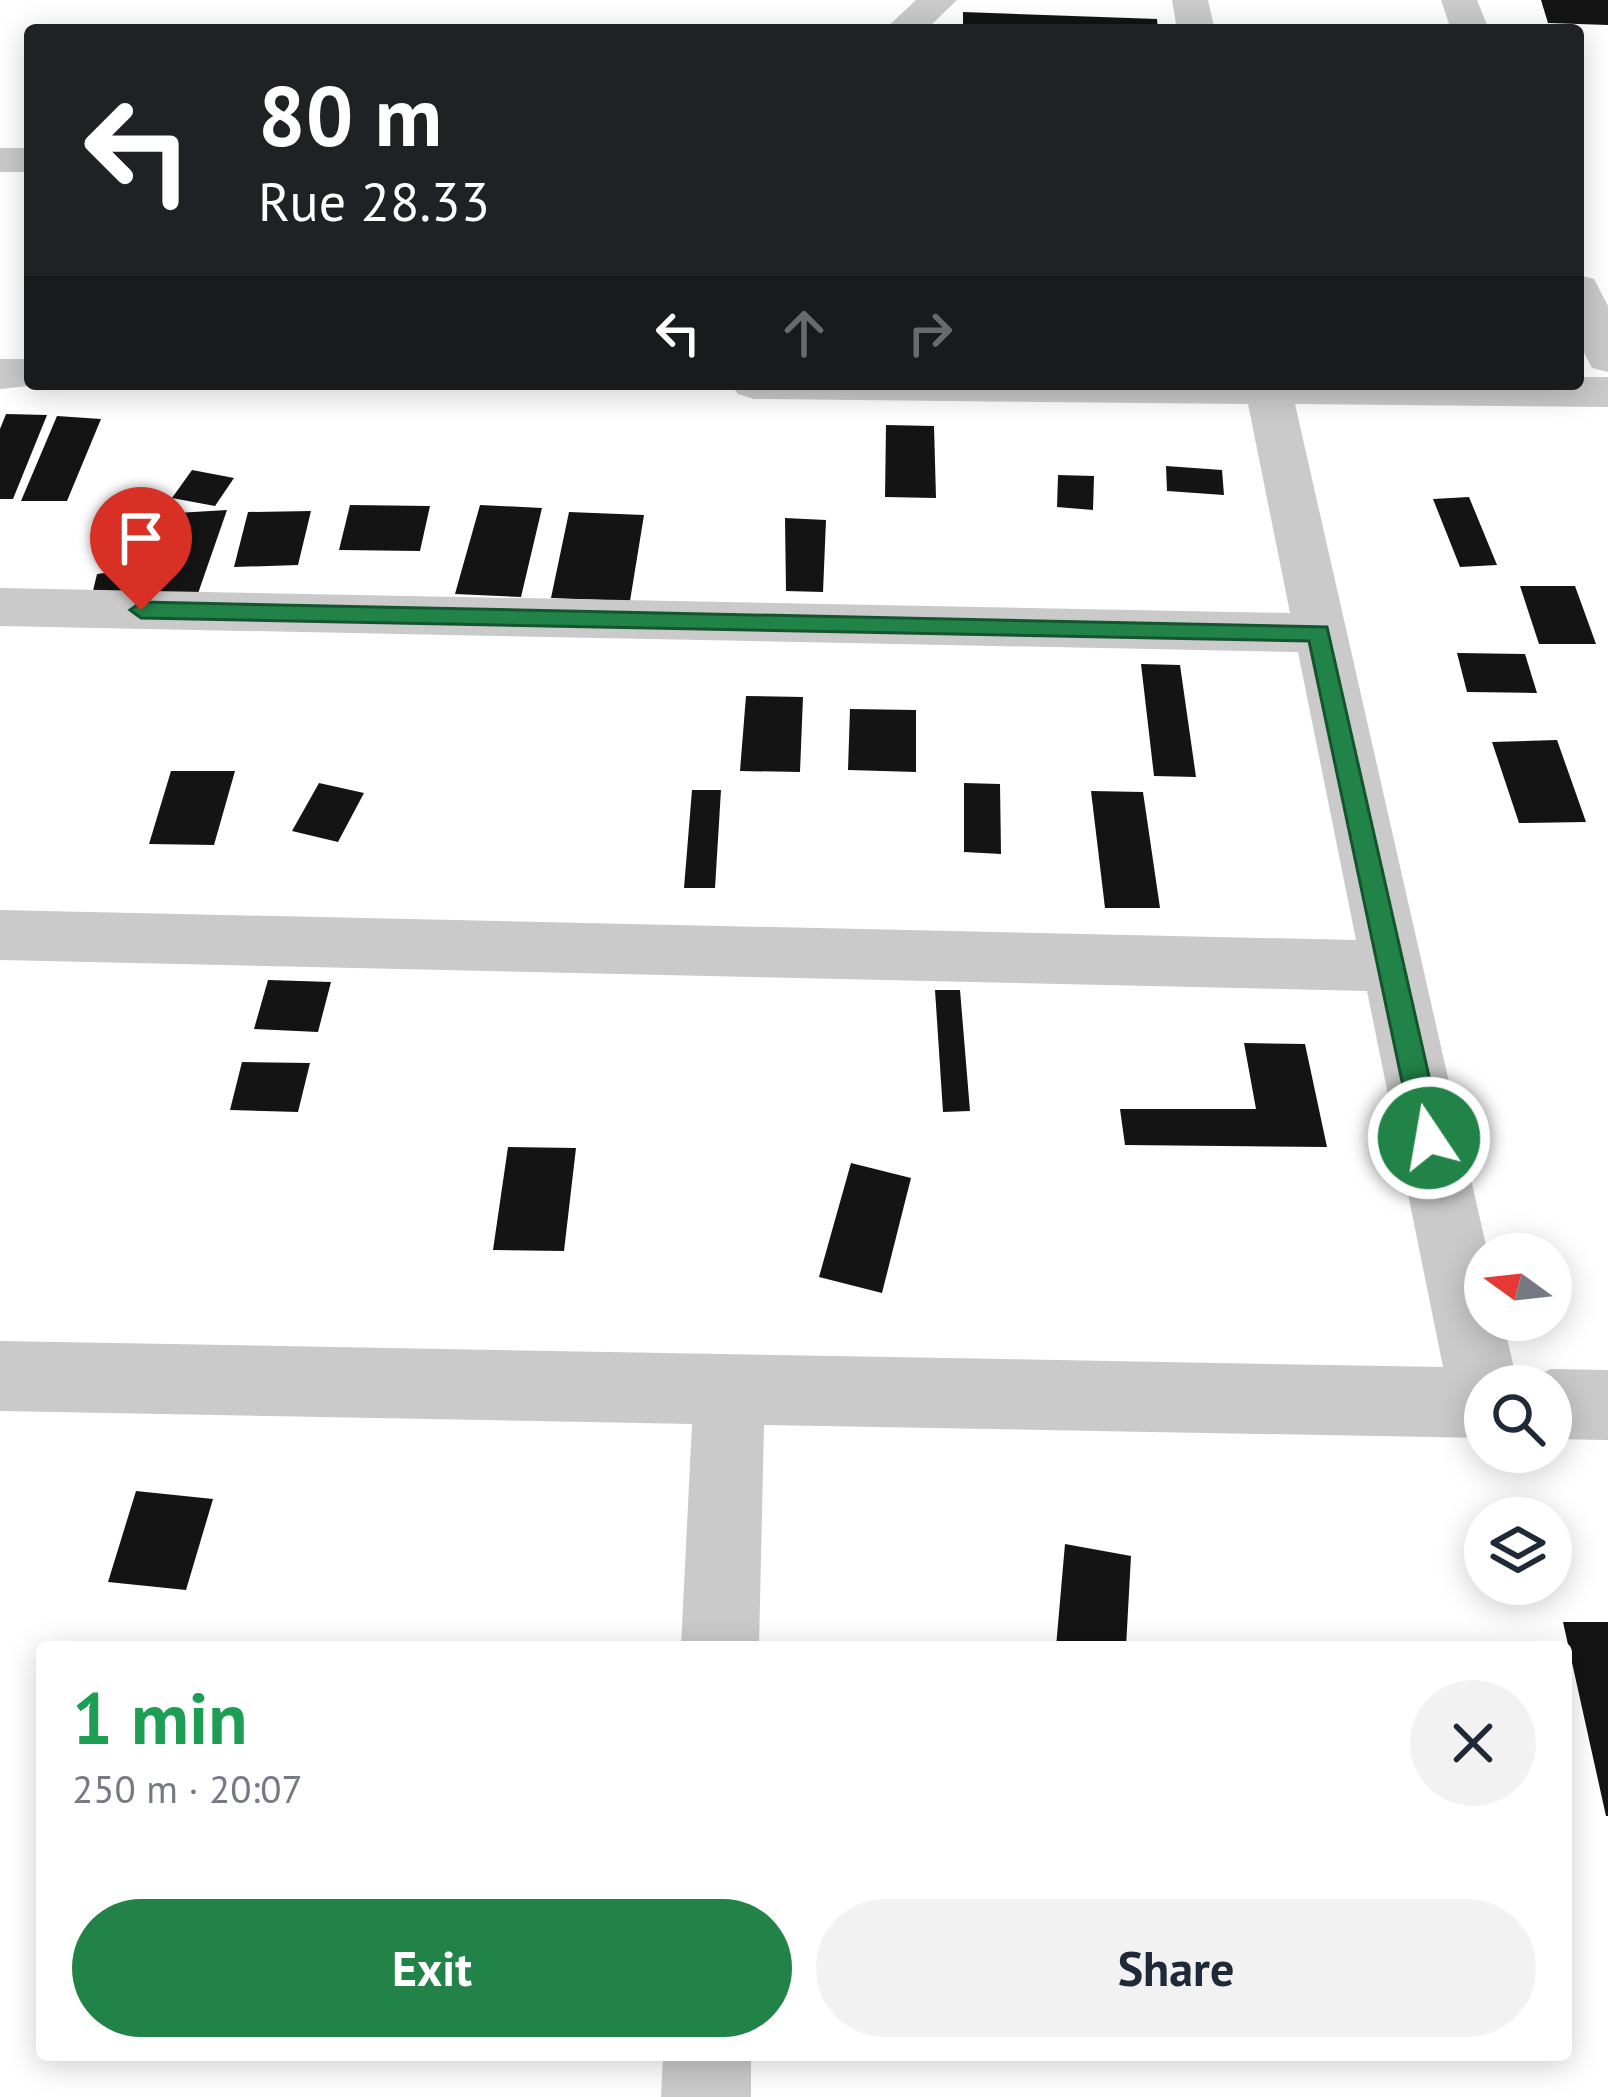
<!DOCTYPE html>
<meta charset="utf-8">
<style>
body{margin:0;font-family:"PT Sans",sans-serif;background:#f2f2f3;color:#1f2937;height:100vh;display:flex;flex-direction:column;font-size:45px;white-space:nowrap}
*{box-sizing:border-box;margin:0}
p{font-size:39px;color:#747a83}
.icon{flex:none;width:66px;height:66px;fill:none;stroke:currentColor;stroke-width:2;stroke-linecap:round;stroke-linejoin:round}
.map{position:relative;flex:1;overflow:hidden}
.panel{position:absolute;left:36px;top:1641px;width:1536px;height:420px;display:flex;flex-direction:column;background:#fff;border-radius:12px;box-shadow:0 6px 30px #0003}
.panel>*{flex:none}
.hud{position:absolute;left:24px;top:24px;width:1560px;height:366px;border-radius:12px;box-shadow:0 6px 30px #0003;background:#202124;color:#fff;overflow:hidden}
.needle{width:78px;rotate:285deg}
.fabs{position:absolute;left:1464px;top:1233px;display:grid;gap:24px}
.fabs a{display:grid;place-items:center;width:108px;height:108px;border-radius:50%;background:#fff;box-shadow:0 6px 30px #0003;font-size:60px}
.pin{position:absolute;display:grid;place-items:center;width:102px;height:102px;color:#fff;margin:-123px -51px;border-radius:50% 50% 50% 0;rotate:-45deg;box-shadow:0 0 12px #0007}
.pin .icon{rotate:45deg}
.me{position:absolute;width:132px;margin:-66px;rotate:348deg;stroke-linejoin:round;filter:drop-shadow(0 0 9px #0008)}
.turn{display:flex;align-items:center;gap:42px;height:252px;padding:0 36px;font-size:54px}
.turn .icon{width:156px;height:156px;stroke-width:2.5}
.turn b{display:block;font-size:84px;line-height:102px}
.lanes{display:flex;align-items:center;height:114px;padding:0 36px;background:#0003;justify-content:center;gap:60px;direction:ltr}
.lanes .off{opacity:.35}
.round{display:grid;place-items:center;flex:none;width:126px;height:126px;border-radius:63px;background:#f2f2f3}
.headline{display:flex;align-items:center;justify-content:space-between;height:204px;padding:0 36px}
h1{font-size:72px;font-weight:700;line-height:90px;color:#1e9e55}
.cta{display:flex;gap:24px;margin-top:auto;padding:24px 36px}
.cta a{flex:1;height:138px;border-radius:72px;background:#218347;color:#fff;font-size:48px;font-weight:700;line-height:138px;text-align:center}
.cta a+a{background:#f2f2f3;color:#1f2937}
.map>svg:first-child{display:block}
</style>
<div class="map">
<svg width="1608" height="2097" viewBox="0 0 1608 2097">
<rect width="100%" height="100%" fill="#fff"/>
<g fill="#141414">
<path d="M1541 0H1608V25L1548 23Z"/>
<path d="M963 12 1157 19 1158 30H963Z"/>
<path d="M6 414 47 415 13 499H0V429Z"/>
<path d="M57 416 101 419 67 501H21Z"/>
<path d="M886 425 934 426 936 498 885 497Z"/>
<path d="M1166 466 1222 470 1224 495 1167 491Z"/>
<path d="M192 470 234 478 215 506 172 498Z"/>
<path d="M1058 475 1094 476 1093 510 1057 507Z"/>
<path d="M1469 497 1497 565 1460 567 1433 499Z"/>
<path d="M350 505 430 506 420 551 339 550Z"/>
<path d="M480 505 542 508 521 597 455 594Z"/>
<path d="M227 510 195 602 91 599 97 574 143 568 160 514Z"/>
<path d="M311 511 298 565 234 567 248 512Z"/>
<path d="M569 512 644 515 630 601 551 598Z"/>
<path d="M785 518 826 520 823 592 786 591Z"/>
<path d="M1520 586H1575L1596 644H1539Z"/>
<path d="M1457 653 1525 654 1537 693 1467 692Z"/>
<path d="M1141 664 1180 665 1196 777 1154 776Z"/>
<path d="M746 696 803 697 800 772 740 771Z"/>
<path d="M850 709 916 710V772L848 770Z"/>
<path d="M1557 740 1586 822 1519 823 1492 742Z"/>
<path d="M171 771H235L214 845 149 844Z"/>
<path d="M319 783 364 793 338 842 292 831Z"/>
<path d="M964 783 1000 784 1001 854 964 852Z"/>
<path d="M692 790H721L715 888H684Z"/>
<path d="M1091 791 1143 792 1160 908H1105Z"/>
<path d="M268 980 331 982 318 1032 254 1029Z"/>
<path d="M935 990H960L970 1111 943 1112Z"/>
<path d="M1244 1043 1305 1044 1327 1147 1125 1145 1120 1109H1256Z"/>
<path d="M242 1062 310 1063 298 1112 230 1110Z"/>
<path d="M508 1147 576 1148 564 1251 493 1250Z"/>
<path d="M851 1163 911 1178 882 1293 819 1277Z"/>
<path d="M136 1491 213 1499 186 1590 108 1582Z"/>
<path d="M1065 1544 1131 1556 1126 1647H1056Z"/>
<path d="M1563 1622H1608V1816H1606Z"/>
</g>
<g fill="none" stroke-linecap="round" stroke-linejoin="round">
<g fill="#cacaca" fill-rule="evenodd">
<path d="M916 0H957L926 30H884Z"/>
<path d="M1172 0H1208L1215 30H1177Z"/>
<path d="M1441 0H1477L1489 30H1451Z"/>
<rect x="0" y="148" width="30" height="24"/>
<path d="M1578 275 1594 279 1608 306V372L1592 368 1578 341Z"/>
<path d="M0 359H30V384H47L0 389Z"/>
<path d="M1578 377H1608V407L1295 404 1488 1254 1485 1320H1503L1518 1386H1485V1438L764 1425 759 1647H681L692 1424 0 1411V1341L1443 1367 1367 991 0 960V910L1356 940 1298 652 0 626V588L1290 613 1248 404 754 399 738 394 731 384H1578Z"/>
<path d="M1551 1369 1608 1370V1440L1551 1439V1386H1523L1526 1379Z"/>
<path d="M663 2055H751V2097H661Z"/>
</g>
</g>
<path fill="#218347" stroke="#15552e" stroke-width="3" d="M141 602 1327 627 1443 1138 1429 1151 1414 1138 1309 641 141 618 130 610Z"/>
</svg>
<div class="fabs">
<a><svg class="needle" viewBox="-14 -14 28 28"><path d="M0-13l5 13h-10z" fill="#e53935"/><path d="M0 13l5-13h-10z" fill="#747a83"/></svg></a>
<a><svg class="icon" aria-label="search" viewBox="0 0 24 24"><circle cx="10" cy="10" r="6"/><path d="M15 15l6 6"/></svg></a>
<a><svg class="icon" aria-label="layers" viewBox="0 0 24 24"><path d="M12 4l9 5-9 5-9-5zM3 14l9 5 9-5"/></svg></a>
</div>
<div class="pin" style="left:141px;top:610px;background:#d93025"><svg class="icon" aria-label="arrive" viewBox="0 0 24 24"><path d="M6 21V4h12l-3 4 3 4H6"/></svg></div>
<svg class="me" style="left:1429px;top:1138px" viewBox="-20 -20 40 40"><circle r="17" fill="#218347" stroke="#fff" stroke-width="3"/><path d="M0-11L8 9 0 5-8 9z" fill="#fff"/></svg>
<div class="hud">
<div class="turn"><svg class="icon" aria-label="left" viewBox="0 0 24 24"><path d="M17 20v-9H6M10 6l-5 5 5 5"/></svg><div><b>80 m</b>Rue 28.33</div></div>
<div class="lanes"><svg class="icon" aria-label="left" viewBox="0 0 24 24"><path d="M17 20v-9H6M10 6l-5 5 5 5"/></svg><svg class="icon off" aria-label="ahead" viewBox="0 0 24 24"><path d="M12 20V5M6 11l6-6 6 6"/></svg><svg class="icon off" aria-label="right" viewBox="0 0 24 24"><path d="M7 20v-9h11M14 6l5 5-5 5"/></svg></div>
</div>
<section class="panel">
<div class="headline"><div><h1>1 min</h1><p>250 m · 20:07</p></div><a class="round"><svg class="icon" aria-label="close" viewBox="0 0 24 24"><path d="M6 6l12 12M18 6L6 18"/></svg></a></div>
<div class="cta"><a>Exit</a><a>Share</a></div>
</section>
</div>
